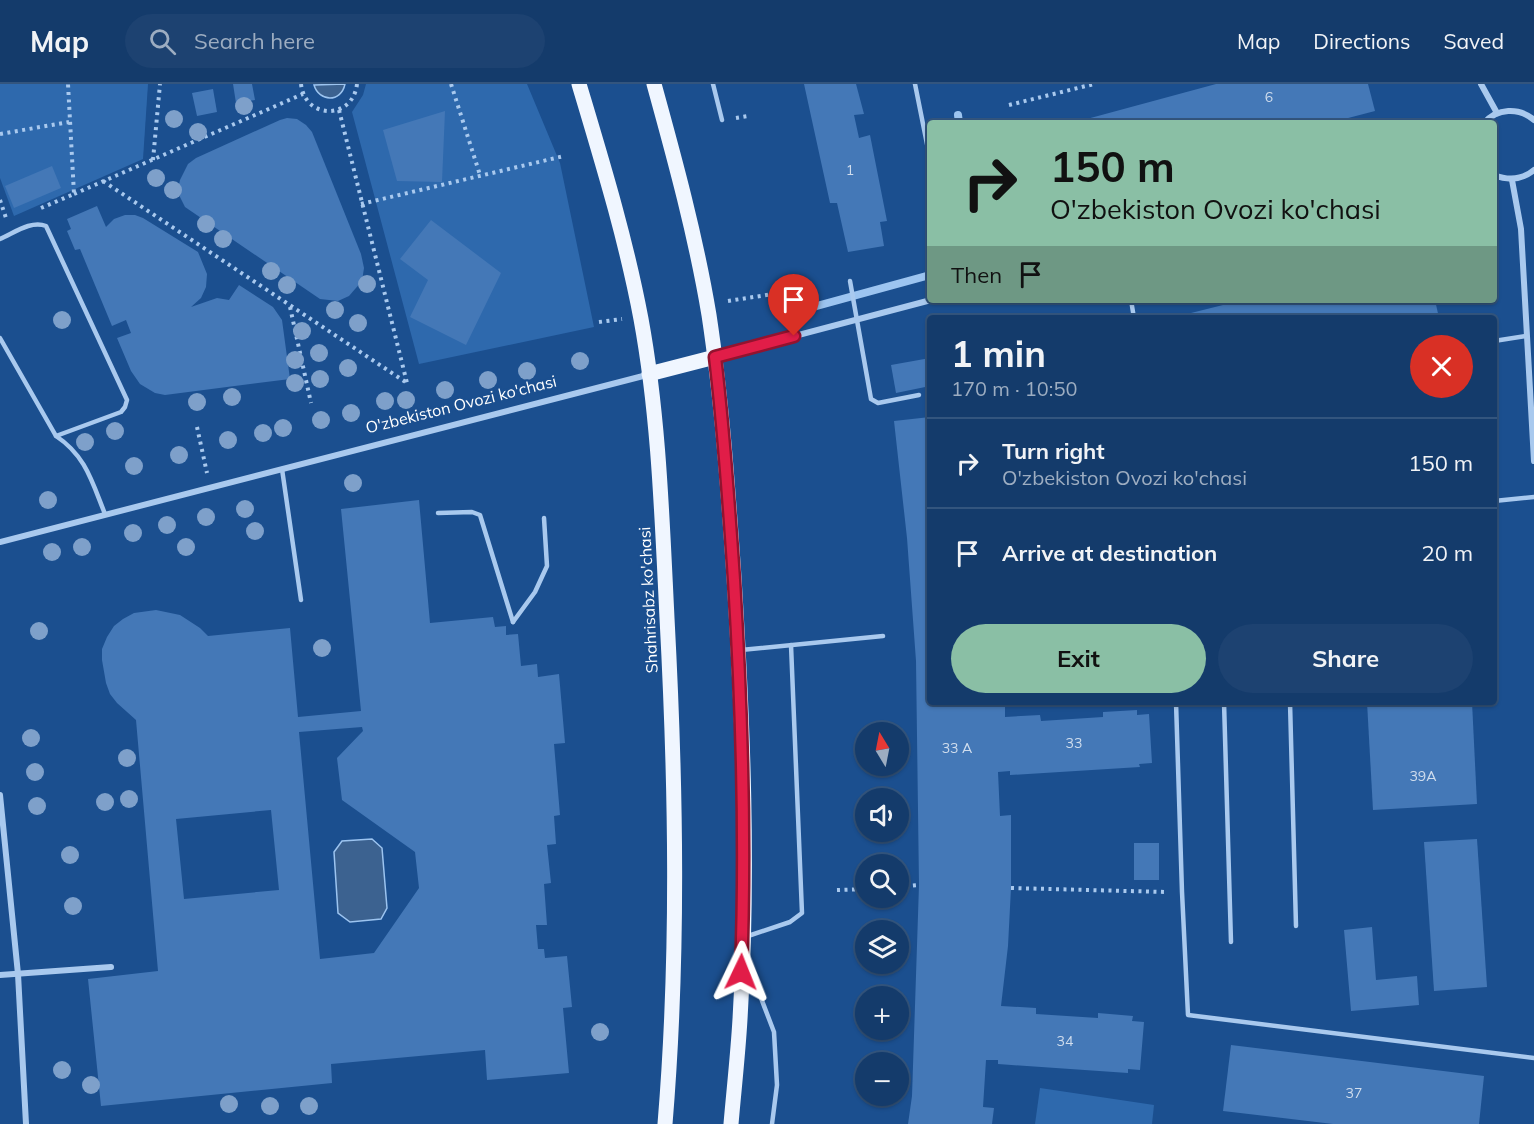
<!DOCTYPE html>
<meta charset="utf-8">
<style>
body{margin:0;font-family:Mulish,sans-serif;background:#1d4271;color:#f1f3f6;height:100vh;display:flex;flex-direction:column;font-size:22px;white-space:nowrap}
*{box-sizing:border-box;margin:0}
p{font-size:20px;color:#9dadc1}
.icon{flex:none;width:33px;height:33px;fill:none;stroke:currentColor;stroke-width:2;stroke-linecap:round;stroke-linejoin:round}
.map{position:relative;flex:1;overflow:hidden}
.drawer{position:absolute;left:927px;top:231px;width:570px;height:390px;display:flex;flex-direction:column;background:#143b6b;border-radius:6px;box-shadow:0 2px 4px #0004,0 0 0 2px #33557e}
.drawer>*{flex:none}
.top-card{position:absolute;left:927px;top:36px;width:570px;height:183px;border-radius:6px;box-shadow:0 2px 4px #0004,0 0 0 2px #33557e;background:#8abfa5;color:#111;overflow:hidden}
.needle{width:39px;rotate:350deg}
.tools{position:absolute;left:855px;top:638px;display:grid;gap:12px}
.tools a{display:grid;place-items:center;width:54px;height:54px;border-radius:50%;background:#143b6b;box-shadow:0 2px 4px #0004,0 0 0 2px #33557e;font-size:30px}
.pin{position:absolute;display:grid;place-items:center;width:51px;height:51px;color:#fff;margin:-62px -26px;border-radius:50% 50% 50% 0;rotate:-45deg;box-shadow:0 0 6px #0007}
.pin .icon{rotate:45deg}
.me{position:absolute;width:66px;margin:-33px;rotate:2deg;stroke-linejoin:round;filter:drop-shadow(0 0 4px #0008)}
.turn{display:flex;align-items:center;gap:21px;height:126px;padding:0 24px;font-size:27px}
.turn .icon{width:78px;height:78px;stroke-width:2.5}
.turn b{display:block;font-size:42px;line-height:51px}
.then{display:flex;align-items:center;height:57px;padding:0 24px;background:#0003;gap:12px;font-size:22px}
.round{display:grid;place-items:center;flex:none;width:63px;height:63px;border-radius:32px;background:#1d4271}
.overview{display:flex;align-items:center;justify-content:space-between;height:102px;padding:0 24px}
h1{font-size:36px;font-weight:700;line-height:45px}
.primary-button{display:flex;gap:12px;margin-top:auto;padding:12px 24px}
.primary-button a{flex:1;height:69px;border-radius:36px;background:#8abfa5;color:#111;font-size:24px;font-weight:700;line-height:69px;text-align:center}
.primary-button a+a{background:#1d4271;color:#f1f3f6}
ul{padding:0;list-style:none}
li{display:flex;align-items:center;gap:18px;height:90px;padding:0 24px;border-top:2px solid #33557e}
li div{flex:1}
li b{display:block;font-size:22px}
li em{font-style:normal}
header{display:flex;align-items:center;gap:36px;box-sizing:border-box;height:84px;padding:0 30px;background:#143b6b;border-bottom:2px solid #33557e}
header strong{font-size:28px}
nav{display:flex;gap:33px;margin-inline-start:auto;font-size:21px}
.search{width:420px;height:54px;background:#1d4271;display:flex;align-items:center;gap:15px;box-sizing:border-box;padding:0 21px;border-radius:33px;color:#9dadc1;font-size:22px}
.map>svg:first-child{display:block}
</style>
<header>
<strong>Map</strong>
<div class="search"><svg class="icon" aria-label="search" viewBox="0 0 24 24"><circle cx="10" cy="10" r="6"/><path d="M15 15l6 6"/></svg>Search here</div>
<nav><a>Map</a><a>Directions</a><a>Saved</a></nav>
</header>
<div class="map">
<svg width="1534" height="1040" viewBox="0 0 1534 1040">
<rect width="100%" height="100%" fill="#1b4f8f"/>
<g fill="#2e69ad">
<path d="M0 0H148L143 75 14 132 0 94Z"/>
<path d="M366 0H527L560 79 594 243 419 280 352 28 363 11Z"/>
<path d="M1040 1004 1154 1021 1152 1040H1035Z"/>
</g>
<g fill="#3c6290" stroke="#9cc4f0" stroke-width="1.5">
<path d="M345 0C341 19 319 18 314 1Z"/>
<path d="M372 755 382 764 387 824 381 835 350 838 338 829 334 768 342 757Z"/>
</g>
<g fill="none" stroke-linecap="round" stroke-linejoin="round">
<g stroke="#9cc4f0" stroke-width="8">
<path d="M958 31 959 39"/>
<path d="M813 223 930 191"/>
</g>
</g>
<g fill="#4478b7" fill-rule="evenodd">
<path d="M233 0H252L255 16 236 19Z"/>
<path d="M804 0H856L864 30 854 31 859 54 870 51 887 137 880 138 884 162 848 168 837 119H830Z"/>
<path d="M1216 0H1368L1375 27 1329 39H1072Z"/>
<path d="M213 5 217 28 197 32 192 9Z"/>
<path d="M445 27 442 98 397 97 383 46Z"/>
<path d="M287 34 297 35 306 41 312 48 361 170 364 184 362 197 349 212 338 217 320 215 185 123 180 113 178 105 180 96 188 80 196 74 280 36Z"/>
<path d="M52 82 61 104 14 124 5 102Z"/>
<path d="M97 122 106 143 114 135 125 131H135L143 134 198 168 207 190 206 203 201 214 191 223 217 214 229 216 239 201 273 223 282 236 290 295 165 311 155 309 140 300 131 287 117 254 131 249 126 236 112 242 80 165 75 166 67 147 71 145 67 135Z"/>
<path d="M431 136 501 189 466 261 410 233 428 196 400 175Z"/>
<path d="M1243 216H1435L1439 234H1171Z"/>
<path d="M930 274V302L896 309 891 281Z"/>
<path d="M930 333V618H1005V633L1040 631 1041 637 1103 633V628L1137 626V631L1149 630 1152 679 1139 680 1140 683 1010 691V687L998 688 1000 732 1011 731V804L1008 862 1001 922 1036 924V930L1098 934V929L1133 932 1132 937 1144 938 1140 986 1128 985V989L998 980V976H986L983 1023 994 1024 992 1040H908L912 1012 919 801 916 577 907 454 894 337Z"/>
<path d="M419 416 430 539 493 533 495 543 506 542V551L518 550 521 582 537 580 538 593 559 590 565 659 554 660 560 731 554 732 556 760 547 761 551 799 544 800 547 841H536L538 865H544L545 874 567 872 572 923 563 924 569 989 487 996 485 966 331 980 332 999 101 1022 88 895 158 887 136 636 117 619 110 610 106 599 102 576V565L107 553 114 542 123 535 134 529 156 526 180 531 200 544 208 552 290 544 298 633 361 627 341 425ZM362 643 363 647 337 674 342 716 415 768 419 804 374 869 320 875 299 648ZM271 726 279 806 184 815 176 735Z"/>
<path d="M1367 618H1472L1477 720 1373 726Z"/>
<path d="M1477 755 1487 903 1434 907 1424 758Z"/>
<rect x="1134" y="759" width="25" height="37"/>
<path d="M1372 843 1376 896 1417 892 1419 921 1351 927 1344 846Z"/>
<path d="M1231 961 1484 992 1479 1040H1333L1223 1027Z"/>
</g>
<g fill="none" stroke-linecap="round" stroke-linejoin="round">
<g stroke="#a9c9ee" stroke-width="4" stroke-dasharray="3 4.5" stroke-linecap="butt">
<path d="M301 0C305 36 353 36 357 0"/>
<path d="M451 0 480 91"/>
<path d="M1009 21 1094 0"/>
<path d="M339 26 407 299"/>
<path d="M736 34 748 32"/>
<path d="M0 50 69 38"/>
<path d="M153 76 160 0"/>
<path d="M103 97 407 299"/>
<path d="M74 110 303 10"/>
<path d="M0 116 6 134"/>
<path d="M361 120 564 72"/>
<path d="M41 124 74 110 68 0"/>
<path d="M728 217 786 208"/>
<path d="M290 223 311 319"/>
<path d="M599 238 622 235"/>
<path d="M197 343 207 389"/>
<path d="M898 803 919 801"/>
<path d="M1011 804 1166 808"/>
<path d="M837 806 866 805"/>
</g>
<g stroke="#a9c9ee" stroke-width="4.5">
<path d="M713 0 722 36"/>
<path d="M915 0 930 75"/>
<path d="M0 155C14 149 31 136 46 142L127 316 125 323 121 328 56 352C86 372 92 398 105 430"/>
<path d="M850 197 871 315 878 319 919 311"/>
<path d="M1131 216 1134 234"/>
<path d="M0 254 56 352"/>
<path d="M1494 257 1526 252"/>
<path d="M282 385 301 516"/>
<path d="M1494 417 1534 413"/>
<path d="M438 429 472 428 480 431 513 538"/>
<path d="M513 538 535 508 547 482 544 434"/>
<path d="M741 566 883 552"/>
<path d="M1176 618 1182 808 1188 931 1534 974"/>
<path d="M1224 618 1231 858"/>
<path d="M1290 618 1296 842"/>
<path d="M745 853 790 838 802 829 791 561"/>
<path d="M748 880 774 948 777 1001 772 1040"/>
</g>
<g stroke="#a9c9ee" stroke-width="6">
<path d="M1481 0 1497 29"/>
<path d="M1484 39C1497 24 1519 23 1534 36"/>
<path d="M1494 91C1509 97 1522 96 1534 86"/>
<path d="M1512 96 1521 145 1534 377"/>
<path d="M715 273 931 216"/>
<path d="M0 458 647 291"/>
<path d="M0 711 18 890 26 1040"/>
<path d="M0 891 111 883"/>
</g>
<g stroke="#f0f6ff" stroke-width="15">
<path d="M579 0C602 77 626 155 641 235 659 333 662 434 667 534 676 703 679 871 665 1040"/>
<path d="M654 0C675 76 696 153 709 231 722 317 728 405 734 493 743 640 749 788 740 935 738 970 734 1005 731 1040"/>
<path d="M649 290 715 273"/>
</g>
</g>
<g fill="#7ea0ca">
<circle cx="244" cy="22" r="9"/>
<circle cx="174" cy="35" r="9"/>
<circle cx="198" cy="48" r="9"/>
<circle cx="156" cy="94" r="9"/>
<circle cx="173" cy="106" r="9"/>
<circle cx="206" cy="140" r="9"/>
<circle cx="223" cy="155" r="9"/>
<circle cx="271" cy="187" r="9"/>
<circle cx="367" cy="200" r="9"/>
<circle cx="287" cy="201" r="9"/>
<circle cx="335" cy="226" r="9"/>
<circle cx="62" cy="236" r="9"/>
<circle cx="358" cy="239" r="9"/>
<circle cx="302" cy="247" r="9"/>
<circle cx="319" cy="269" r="9"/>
<circle cx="295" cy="276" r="9"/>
<circle cx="580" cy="277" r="9"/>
<circle cx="348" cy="284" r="9"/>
<circle cx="527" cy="287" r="9"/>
<circle cx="320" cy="295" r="9"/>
<circle cx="488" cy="296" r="9"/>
<circle cx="295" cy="299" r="9"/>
<circle cx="445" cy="306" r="9"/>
<circle cx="232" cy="313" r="9"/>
<circle cx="406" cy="316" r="9"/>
<circle cx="385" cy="317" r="9"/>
<circle cx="197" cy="318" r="9"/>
<circle cx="351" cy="329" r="9"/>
<circle cx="321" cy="336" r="9"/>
<circle cx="283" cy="344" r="9"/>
<circle cx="115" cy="347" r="9"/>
<circle cx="263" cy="349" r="9"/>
<circle cx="228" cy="356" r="9"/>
<circle cx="85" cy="358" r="9"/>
<circle cx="179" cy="371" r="9"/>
<circle cx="134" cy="382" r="9"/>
<circle cx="353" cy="399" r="9"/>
<circle cx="48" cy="416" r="9"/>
<circle cx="245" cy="425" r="9"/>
<circle cx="206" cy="433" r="9"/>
<circle cx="167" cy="441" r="9"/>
<circle cx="255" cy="447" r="9"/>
<circle cx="133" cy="449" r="9"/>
<circle cx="82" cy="463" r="9"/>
<circle cx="186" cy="463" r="9"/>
<circle cx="52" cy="468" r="9"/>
<circle cx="39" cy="547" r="9"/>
<circle cx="322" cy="564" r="9"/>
<circle cx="31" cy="654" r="9"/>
<circle cx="127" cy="674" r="9"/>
<circle cx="35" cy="688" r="9"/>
<circle cx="129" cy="715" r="9"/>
<circle cx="105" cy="718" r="9"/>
<circle cx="37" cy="722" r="9"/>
<circle cx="70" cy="771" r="9"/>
<circle cx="73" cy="822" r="9"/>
<circle cx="600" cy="948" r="9"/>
<circle cx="62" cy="986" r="9"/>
<circle cx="91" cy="1001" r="9"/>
<circle cx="229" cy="1020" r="9"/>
<circle cx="270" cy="1022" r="9"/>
<circle cx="309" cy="1022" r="9"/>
</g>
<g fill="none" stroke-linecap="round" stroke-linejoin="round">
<defs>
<path id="route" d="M741 888C746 757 742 627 734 496 729 421 724 347 715 273L794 252"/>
</defs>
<use href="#route" stroke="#92132f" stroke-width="15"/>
<use href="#route" stroke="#e11d48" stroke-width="10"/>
</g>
<g text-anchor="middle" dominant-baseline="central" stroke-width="4.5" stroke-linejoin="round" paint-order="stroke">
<g font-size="14" fill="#d0dded">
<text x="1269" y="13">6</text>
<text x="850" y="86">1</text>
<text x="1074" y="659">33</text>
<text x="957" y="664">33 А</text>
<text x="1423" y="692">39A</text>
<text x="1065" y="957">34</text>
<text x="1354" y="1009">37</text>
</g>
<g font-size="16" fill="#fff" stroke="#1b4f8f">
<text transform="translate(461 320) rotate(-14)">O'zbekiston Ovozi ko'chasi</text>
<text transform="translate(648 516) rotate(-93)">Shahrisabz ko'chasi</text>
</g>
</g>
</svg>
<div class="tools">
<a><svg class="needle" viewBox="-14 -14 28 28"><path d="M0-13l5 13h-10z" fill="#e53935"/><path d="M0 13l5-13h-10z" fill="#9dadc1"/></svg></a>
<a><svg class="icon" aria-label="sound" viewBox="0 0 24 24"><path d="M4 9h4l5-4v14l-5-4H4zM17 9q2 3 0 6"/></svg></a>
<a><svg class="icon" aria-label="search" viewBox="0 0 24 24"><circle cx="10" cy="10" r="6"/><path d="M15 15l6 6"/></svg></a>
<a><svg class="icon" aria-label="layers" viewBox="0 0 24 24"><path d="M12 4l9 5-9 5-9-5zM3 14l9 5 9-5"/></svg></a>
<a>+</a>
<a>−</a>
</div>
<div class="pin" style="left:794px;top:252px;background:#d93025"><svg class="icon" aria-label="arrive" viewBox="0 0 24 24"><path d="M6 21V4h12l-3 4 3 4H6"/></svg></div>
<svg class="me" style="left:741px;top:888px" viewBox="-20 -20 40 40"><path d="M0-17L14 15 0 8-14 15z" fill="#e11d48" stroke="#fff" stroke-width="4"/></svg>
<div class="top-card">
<div class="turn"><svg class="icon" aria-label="right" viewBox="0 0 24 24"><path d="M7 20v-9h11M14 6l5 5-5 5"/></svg><div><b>150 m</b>O'zbekiston Ovozi ko'chasi</div></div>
<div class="then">Then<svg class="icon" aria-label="arrive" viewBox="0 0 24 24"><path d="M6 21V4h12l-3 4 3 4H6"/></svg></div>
</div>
<section class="drawer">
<div class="overview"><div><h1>1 min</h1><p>170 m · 10:50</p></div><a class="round" style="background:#d93025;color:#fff"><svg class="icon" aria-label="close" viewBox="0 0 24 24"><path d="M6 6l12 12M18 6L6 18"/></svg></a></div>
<ul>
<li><svg class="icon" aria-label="right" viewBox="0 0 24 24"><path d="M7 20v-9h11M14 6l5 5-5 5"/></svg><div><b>Turn right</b><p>O'zbekiston Ovozi ko'chasi</p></div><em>150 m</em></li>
<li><svg class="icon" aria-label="arrive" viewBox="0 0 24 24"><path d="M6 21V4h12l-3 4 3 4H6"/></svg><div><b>Arrive at destination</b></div><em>20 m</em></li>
</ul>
<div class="primary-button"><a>Exit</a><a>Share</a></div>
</section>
</div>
